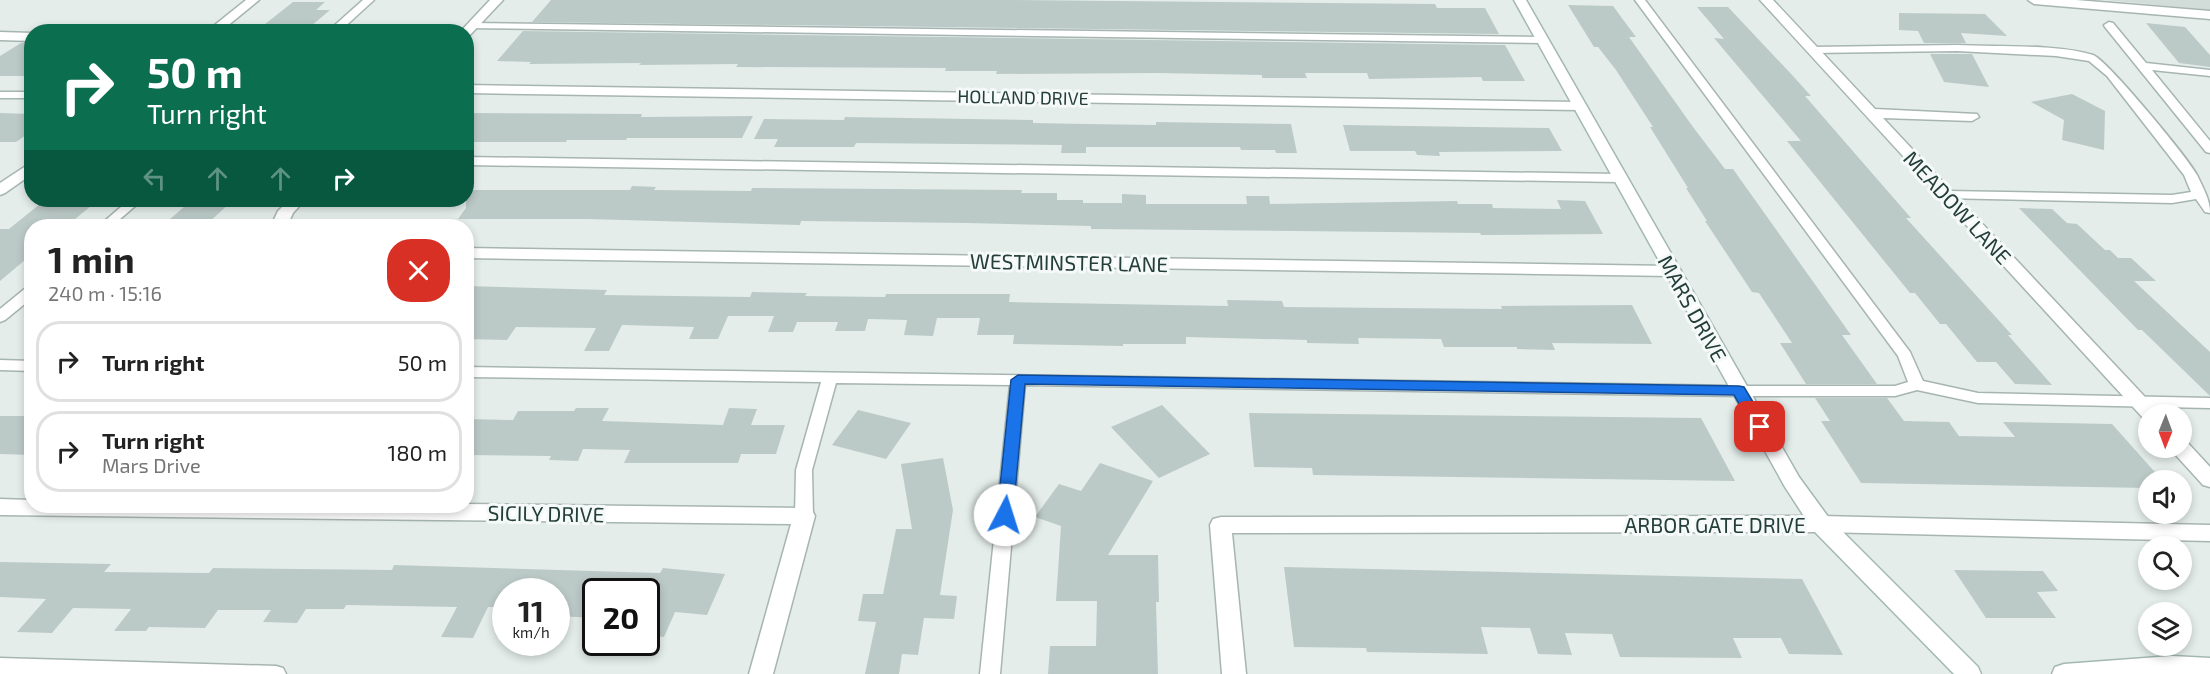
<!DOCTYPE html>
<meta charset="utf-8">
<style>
body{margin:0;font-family:"Exo 2",sans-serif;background:#f2f2f2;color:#222;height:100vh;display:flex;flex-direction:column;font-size:22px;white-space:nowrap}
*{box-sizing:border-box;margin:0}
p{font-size:20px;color:#767676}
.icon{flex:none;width:33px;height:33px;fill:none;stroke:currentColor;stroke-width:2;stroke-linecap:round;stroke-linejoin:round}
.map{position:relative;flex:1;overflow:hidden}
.sheet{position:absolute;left:24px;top:219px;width:450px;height:294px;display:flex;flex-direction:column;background:#fff;border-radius:24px;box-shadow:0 3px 9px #0003}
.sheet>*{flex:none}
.top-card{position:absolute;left:24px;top:24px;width:450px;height:183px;border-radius:24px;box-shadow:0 3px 9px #0003;background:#0b6e4f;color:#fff;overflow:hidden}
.needle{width:39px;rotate:181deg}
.buttons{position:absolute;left:2138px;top:404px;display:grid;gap:12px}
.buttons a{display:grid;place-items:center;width:54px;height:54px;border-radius:50%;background:#fff;box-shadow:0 3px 9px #0003;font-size:30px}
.speed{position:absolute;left:492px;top:578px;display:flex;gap:12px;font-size:30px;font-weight:700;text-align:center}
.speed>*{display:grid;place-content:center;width:78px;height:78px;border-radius:50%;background:#fff;box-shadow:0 3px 9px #0003;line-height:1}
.speed small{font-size:15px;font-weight:400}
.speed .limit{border:3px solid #111;border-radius:9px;background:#fff;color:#111}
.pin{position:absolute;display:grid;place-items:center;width:51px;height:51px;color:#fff;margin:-26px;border-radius:12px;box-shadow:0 3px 9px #0006}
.me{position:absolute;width:66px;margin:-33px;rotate:5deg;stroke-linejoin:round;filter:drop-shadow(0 0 4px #0008)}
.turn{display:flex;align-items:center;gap:21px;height:126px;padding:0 24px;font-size:27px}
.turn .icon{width:78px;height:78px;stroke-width:2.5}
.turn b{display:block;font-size:42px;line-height:51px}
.lanes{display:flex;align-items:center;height:57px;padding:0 24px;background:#0003;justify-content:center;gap:30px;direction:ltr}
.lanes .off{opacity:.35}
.round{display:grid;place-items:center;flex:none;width:63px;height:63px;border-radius:24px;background:#f2f2f2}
.summary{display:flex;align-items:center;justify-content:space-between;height:102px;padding:0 24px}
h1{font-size:36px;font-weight:700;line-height:45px}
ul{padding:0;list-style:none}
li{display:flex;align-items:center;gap:18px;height:81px;margin:0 12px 9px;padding:0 12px;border:3px solid #e0e0e0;border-radius:24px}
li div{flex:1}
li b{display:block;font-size:22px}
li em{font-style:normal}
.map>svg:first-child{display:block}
</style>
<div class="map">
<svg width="2210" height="674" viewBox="0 0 2210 674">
<rect width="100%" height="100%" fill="#e4edea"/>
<path fill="#d2ddd9" d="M2105 0H2210V10Z"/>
<g fill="#bccac7">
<path d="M551 0H1012L1435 4 1437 8H1485L1499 34 532 22Z"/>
<path d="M293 2H325L316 10H330L304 32H255Z"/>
<path d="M1568 5 1613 6 1636 37H1629L1693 127 1725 169H1733L1851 335H1842L1877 384H1806L1780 343H1792L1759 293 1752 292 1705 221H1707L1686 188H1688L1650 127H1653L1616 70 1598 47H1594Z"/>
<path d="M1697 7H1728L1793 76 1811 96H1805L1911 218H1906L2012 335H2008L2052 385 2015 384 1996 362H1977L1946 324H1940L1915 293H1910L1787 141H1801L1714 38 1724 39Z"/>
<path d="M1899 13 1985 14 2007 36 1961 33 1966 43H1924L1918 31 1899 30Z"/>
<path d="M2146 23 2185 27 2210 55V67L2179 63Z"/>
<path d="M523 31 1505 45 1525 81H1483L1481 77 1369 79 1367 73H1305L1307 78H1262V75L1157 73 996 74 997 71H945L946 68 736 67 738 64 639 65 641 63 529 64 531 62 497 61Z"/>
<path d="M21 43H32V76H0V56Z"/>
<path d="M1930 54H1972L1989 87 1944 82Z"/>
<path d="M2072 94 2105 111 2104 150 2062 140 2064 120 2031 102Z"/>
<path d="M0 113 32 114V131L16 142H0Z"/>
<path d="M466 113 642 114 641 117 753 116 742 138H627L626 140H567L566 142H466Z"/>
<path d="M845 117 1033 120V123L1087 124 1156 125V122L1291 124 1297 153H1276L1275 150H1241L1240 147H1086V153H1061L1062 145 856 143 854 147H774L778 139H754L764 119 844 120Z"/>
<path d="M1343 125 1549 128 1562 151 1439 152 1440 156 1417 155 1415 151H1350Z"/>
<path d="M632 186 656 187 654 190 751 191 752 188 1022 190 1021 193H1057V200H1083V203H1122V194L1146 195V204H1247L1246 196H1269L1270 204 1457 201 1458 204H1492L1493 208 1561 209 1557 200 1585 201 1603 234 1481 235 1480 233 1091 229V226L967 223 801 221 800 225 587 219H458L466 208V190H630Z"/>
<path d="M45 200 97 201 69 224H32V260H25L0 281V229H9Z"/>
<path d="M192 200H233L205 226H162Z"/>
<path d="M2019 208 2052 209 2067 223 2077 224 2105 250H2110L2118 258H2131L2156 281H2134L2210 352V396L2142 330H2138Z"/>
<path d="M466 286 607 290 604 295 750 297 752 292 807 293 805 296 885 297 886 294H1010L1009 302 1228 306 1227 300 1282 301 1284 307 1502 309 1501 306 1632 305 1652 344 1552 343 1555 350 1517 349V347H1444L1441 339 1358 338 1359 344 1307 343V340L1186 337V344H1123V346L1013 344 1014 335H977L980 318H937L933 336 904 335 907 320 868 319 865 331H835L838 322H797L793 332H768L774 316H728L718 339H689L694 327 622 325 609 351H584L596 328 516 327 507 340 466 339Z"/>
<path d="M1815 398H1887L1904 421 1949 422 1959 436 2015 437 2003 422 2112 424 2162 480H2148V488L1861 483 1821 421H1830Z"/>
<path d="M1162 405 1210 454 1159 478 1111 427Z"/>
<path d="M576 408H609L602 421 723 425 729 408 757 409 751 425H785L776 454H741L738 463H624L630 450 583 449 578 461 549 460 551 456 466 455V419L513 420 518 411H574Z"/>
<path d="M858 410 911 423 886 459 832 445Z"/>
<path d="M1249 413 1701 418 1735 481 1313 475 1312 468 1254 467Z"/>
<path d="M0 416H32V455L0 454Z"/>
<path d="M943 458 953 510 940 595 957 596 954 619 924 618 918 655 902 654 899 674H865L876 622 858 621 863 594H883L896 529H912L901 464Z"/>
<path d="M1100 463 1153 481 1108 555H1158L1159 602H1156L1158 674H1048L1050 646H1096L1097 601H1056L1061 526 1035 517 1059 484 1081 491Z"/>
<path d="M0 562 111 564 104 572 209 573 213 568 392 570 394 565 660 573 663 568 725 574 707 615 675 612 664 637 646 635V591H596V618L556 616V591H506V607H488L473 638 441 637 457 607 346 605 344 609H306L297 623 263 622 271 610H218L205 628 149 627 146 631H114L131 609 73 608 52 633 17 632 46 599 0 597Z"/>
<path d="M1284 567 1802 579 1843 655 1789 654 1781 638H1733L1742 658 1620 657 1612 634 1565 633 1572 655 1538 654 1530 628 1481 627 1488 654 1367 652 1366 648 1294 647Z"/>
<path d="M1954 570 2043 571 2058 591 2037 592 2056 618H1986Z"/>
</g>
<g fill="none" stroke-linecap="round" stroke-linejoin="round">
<defs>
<g id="lane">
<path d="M363 0H374L339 32H327Z"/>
<path d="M1635 0H1645L1910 352 1923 381 1978 393 2210 398V408L1978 403 1917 390 1895 396H1739L1025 385 1000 674H980L1010 385 836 383 812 470 813 516 810 521 804 523 798 521 795 516 796 470 821 382 466 377V367L1739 386H1895L1908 382 1898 356Z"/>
<path d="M2109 22 2113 23 2146 63 2210 70V76L2152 70 2210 141V153L2206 152 2105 27 2104 25Z"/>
<path d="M471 23 1542 37 1547 40 1542 43 467 28 466 26Z"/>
<path d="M1957 45C1995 47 2059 44 2093 55 2107 60 2188 158 2197 175 2203 188 2210 199 2210 213L2205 212 2196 199 2172 203 1942 198 1941 195 1947 191 2172 195 2191 192 2184 175 2107 76 2089 61 2056 56 1957 51 1812 53 1807 50 1812 47Z"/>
<rect x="0" y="92" width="32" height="6"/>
<path d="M466 157 1619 174 1625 178 1619 182 466 165Z"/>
<path d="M129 200H142L112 226H99Z"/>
<path d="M32 286V298L5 320 0 322V309L27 287Z"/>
<path d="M0 360 32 361V371L0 370Z"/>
<path d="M0 658 276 666 283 668 286 674H0Z"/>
</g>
<g id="street">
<path d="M246 0H259L220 32H206Z"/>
<path d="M490 0H503L470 35 466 36V32H460Z"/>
<path d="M1760 0H1773L1875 109 1977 114 1979 117 1972 121 1883 118 2161 414H2148V420L2144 419Z"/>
<path d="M2028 0H2076L2210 11V19L2034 4Z"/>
<path d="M0 32 32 33V41L0 40Z"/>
<path d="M466 85 1579 102 1586 106 1579 110 466 93Z"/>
<path d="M32 162V174L5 193 0 195V183Z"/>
<path d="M289 200H305L293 213 287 226H271L278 211Z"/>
<path d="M466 248 1671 266 1679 271 1671 276 466 258Z"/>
<path d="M2181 440 2187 442 2210 467V487L2203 485 2173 452 2170 447H2181Z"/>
<path d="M0 499 32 500V506L466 504 804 508 812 510 815 516 773 674H749L791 524 0 515Z"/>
<path d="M1821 516 2210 525V541L1821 532 1232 533 1246 674H1222L1210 525 1213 519 1221 517Z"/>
</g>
<g id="secondary">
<path d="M1514 0H1526L1799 477 1829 518 1978 667 1981 674H1954L1813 530 1785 487Z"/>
<path d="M2172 656 2210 658V674H2052L2055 667 2064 664Z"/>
</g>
</defs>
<use href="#lane" stroke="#a7b5b2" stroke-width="3"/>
<use href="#street" stroke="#a7b5b2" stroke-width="3"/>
<use href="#secondary" stroke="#a3b8b3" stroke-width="3"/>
<use href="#lane" fill="#fff" fill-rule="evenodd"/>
<use href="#street" fill="#fff" fill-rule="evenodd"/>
<use href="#secondary" fill="#fff" fill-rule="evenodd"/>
</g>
<path fill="#1a73e8" stroke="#114b97" stroke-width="1.5" d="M1018 375 1739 386 1744 387 1768 427 1760 432 1755 431 1734 395 1025 384 1013 515 1011 520H999L997 515 1011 380Z"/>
<g text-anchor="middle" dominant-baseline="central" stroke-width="6" stroke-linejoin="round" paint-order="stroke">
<g font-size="18" fill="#243e3a" stroke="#f5f9f8">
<text transform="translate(1023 97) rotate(1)">HOLLAND DRIVE</text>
</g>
<g font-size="21" fill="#243e3a" stroke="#f5f9f8">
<text transform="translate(1958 207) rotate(47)">MEADOW LANE</text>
<text transform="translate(1069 262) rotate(1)">WESTMINSTER LANE</text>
<text transform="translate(1693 308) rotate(61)">MARS DRIVE</text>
<text transform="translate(546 513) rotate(1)">SICILY DRIVE</text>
<text x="1715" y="524">ARBOR GATE DRIVE</text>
</g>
</g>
</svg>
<div class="buttons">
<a><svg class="needle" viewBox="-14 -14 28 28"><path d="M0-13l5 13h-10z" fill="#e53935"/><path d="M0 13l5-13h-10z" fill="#767676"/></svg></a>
<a><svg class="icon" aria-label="sound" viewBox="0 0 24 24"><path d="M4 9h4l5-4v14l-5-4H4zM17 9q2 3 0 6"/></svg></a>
<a><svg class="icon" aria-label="search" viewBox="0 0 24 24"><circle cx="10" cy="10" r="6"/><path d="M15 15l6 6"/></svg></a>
<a><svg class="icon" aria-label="layers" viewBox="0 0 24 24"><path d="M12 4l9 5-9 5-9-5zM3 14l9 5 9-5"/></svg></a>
</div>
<div class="speed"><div>11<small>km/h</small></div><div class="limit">20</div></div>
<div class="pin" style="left:1760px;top:427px;background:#d93025"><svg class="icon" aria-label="arrive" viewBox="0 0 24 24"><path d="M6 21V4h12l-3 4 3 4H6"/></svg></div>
<svg class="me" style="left:1005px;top:515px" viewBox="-20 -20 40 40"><circle r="19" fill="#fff"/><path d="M0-13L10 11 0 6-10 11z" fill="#1a73e8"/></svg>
<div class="top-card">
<div class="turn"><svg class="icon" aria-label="right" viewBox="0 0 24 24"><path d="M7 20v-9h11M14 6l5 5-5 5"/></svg><div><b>50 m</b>Turn right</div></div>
<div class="lanes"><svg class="icon off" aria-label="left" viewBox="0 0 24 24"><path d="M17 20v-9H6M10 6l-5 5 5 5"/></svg><svg class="icon off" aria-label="ahead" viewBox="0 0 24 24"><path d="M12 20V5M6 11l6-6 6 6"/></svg><svg class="icon off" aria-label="ahead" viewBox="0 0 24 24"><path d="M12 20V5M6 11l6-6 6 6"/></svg><svg class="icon" aria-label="right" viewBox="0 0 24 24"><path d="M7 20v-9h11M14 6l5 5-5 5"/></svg></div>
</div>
<section class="sheet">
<div class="summary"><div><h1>1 min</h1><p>240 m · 15:16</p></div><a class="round" style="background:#d93025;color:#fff"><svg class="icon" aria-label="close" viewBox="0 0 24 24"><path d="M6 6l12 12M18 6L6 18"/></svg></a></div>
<ul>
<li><svg class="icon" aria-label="right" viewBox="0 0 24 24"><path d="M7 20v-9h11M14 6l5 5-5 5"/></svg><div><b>Turn right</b></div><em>50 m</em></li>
<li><svg class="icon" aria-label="right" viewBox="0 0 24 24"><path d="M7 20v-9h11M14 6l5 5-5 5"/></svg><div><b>Turn right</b><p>Mars Drive</p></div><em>180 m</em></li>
</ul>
</section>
</div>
